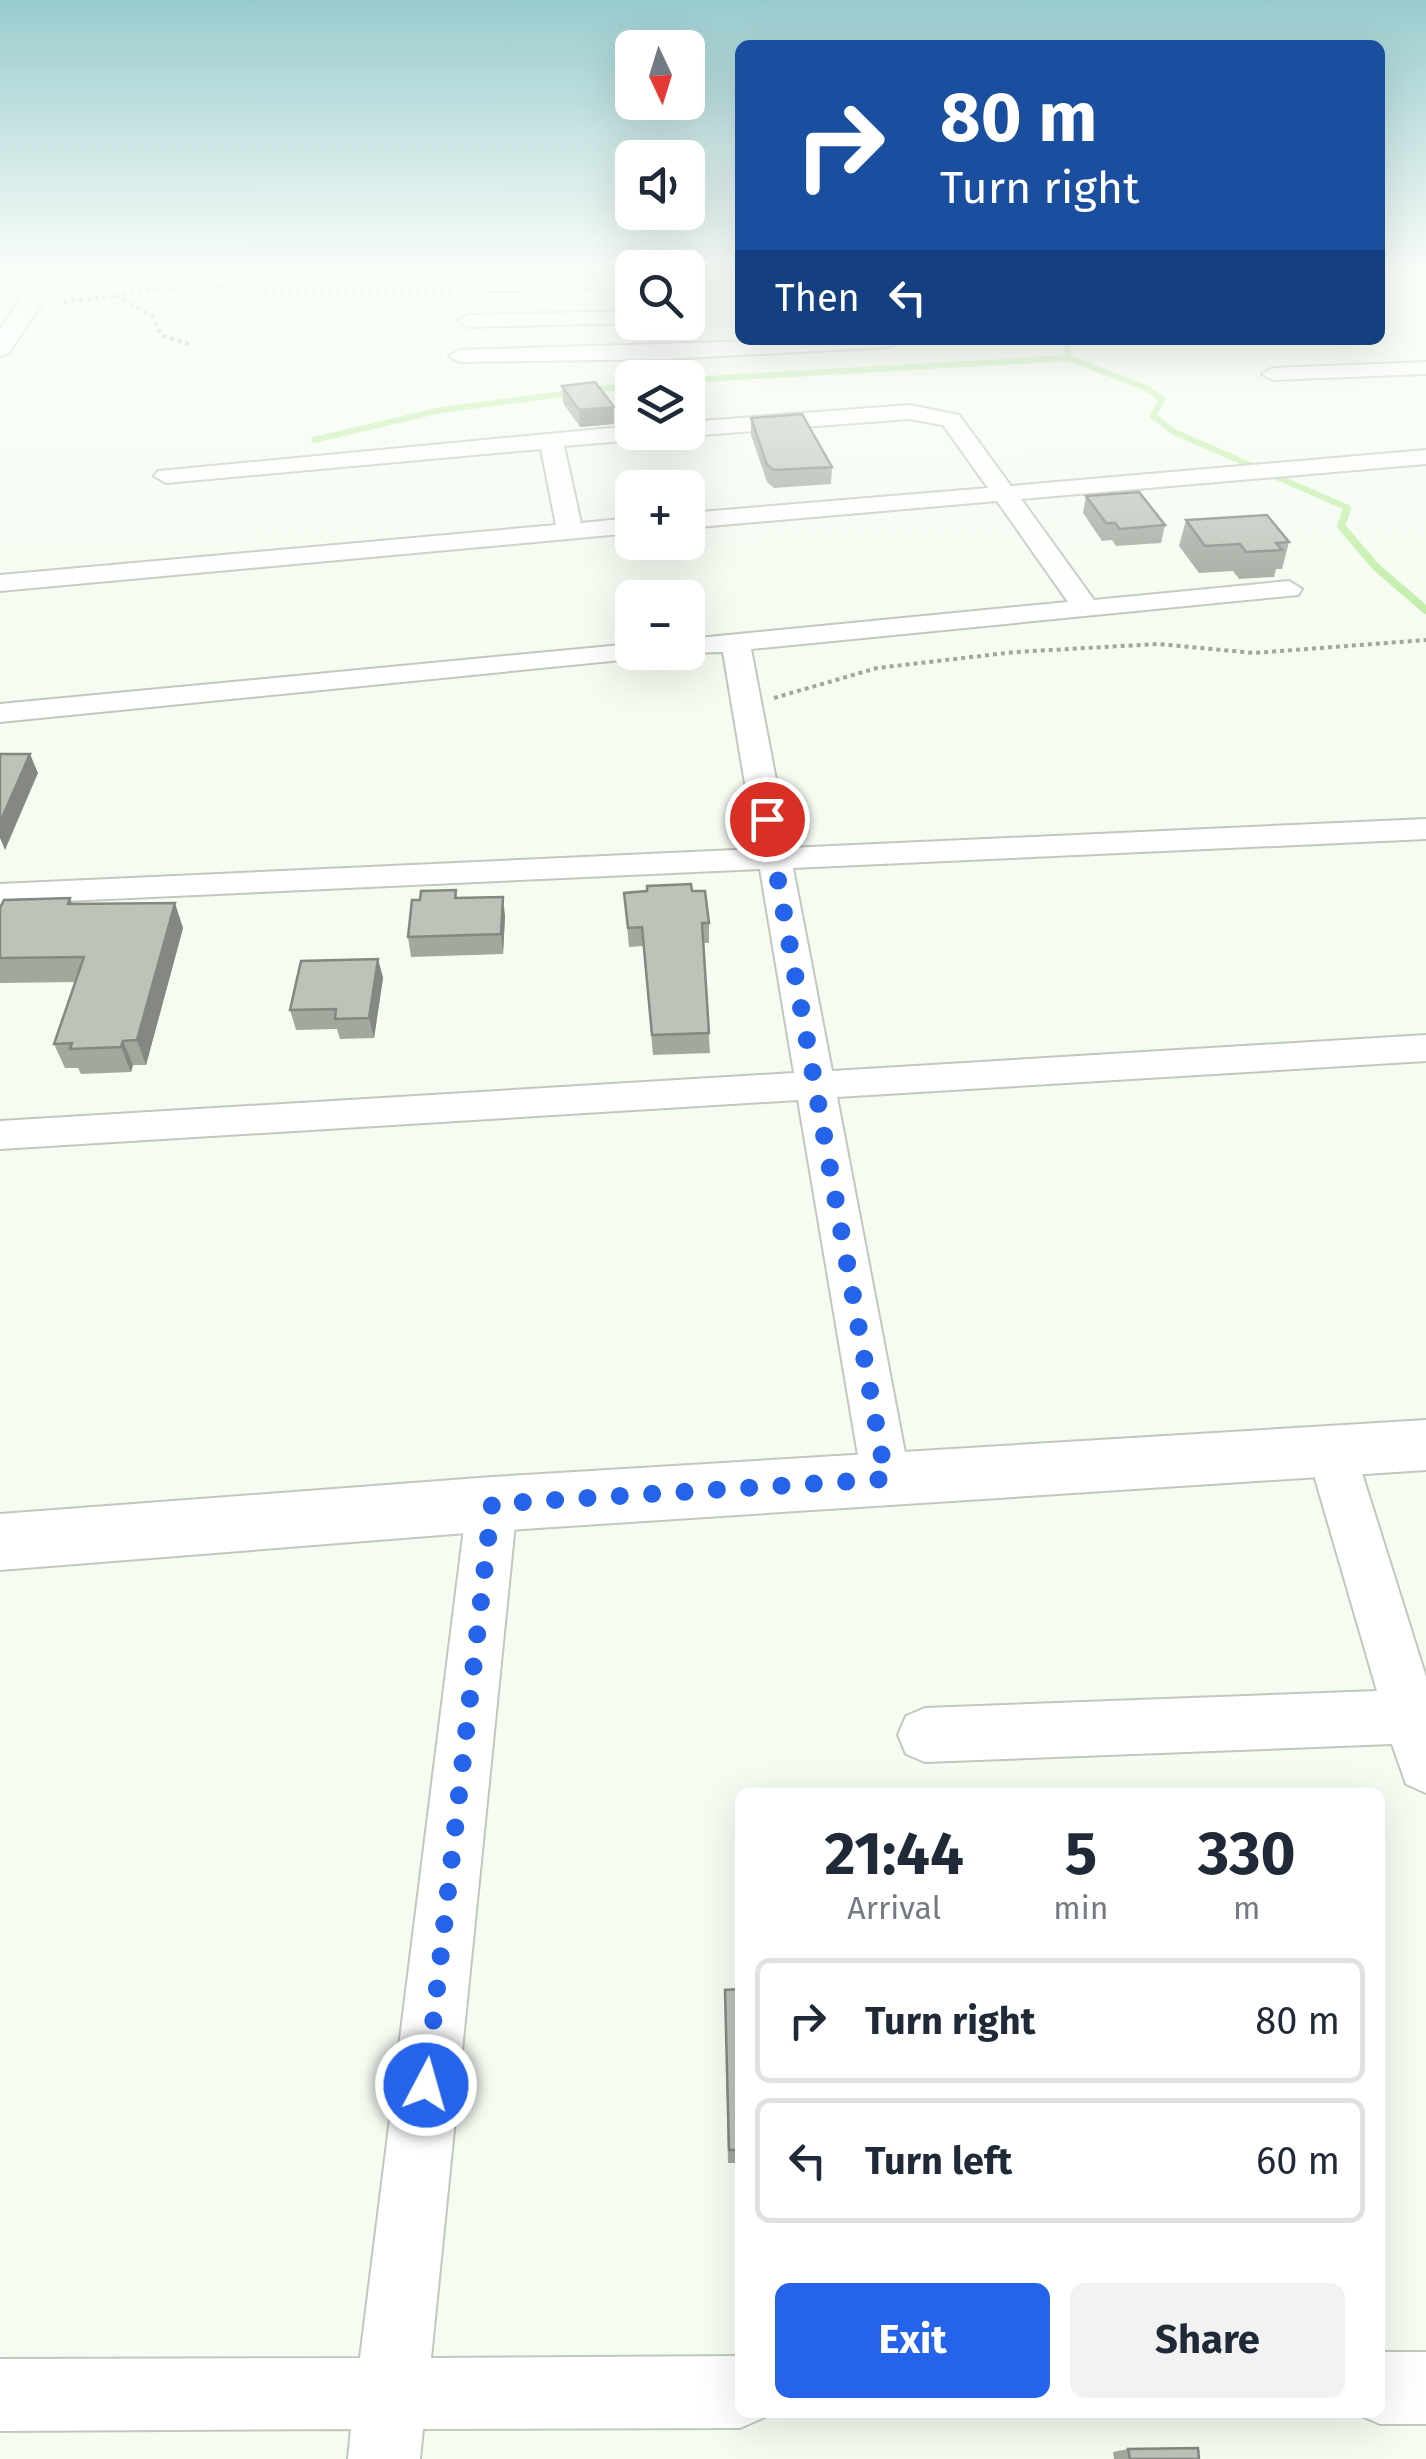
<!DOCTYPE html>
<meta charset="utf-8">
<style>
body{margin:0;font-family:"Fira Sans",sans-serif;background:#f2f2f3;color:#1f2937;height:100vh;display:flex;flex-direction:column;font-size:38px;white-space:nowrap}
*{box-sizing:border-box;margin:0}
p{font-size:32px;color:#747a83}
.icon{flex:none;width:55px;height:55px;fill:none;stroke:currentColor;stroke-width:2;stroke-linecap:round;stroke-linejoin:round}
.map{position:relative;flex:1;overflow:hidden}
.sheet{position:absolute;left:735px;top:1788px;width:650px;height:630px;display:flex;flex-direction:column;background:#fff;border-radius:15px;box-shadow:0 10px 40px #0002}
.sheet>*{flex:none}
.hud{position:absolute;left:735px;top:40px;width:650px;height:305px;border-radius:15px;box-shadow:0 10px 40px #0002;background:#1a4fa0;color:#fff;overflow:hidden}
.needle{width:65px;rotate:176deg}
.tools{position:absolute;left:615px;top:30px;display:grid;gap:20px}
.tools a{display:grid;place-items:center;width:90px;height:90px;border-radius:15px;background:#fff;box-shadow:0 10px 40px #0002;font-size:50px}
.pin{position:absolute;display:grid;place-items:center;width:85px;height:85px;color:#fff;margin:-42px;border:5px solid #fff;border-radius:50%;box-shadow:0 2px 10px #0007}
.me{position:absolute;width:110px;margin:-55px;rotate:6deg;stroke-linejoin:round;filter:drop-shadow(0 0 8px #0008)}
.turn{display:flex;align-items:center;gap:35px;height:210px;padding:0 40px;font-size:45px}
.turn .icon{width:130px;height:130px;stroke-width:2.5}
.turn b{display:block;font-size:70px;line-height:85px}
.then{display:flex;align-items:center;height:95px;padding:0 40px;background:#0003;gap:20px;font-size:38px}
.eta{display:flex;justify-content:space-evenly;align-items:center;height:170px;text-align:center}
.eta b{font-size:60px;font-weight:700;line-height:70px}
.action{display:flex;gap:20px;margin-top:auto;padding:20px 40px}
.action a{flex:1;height:115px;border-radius:15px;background:#2563eb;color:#fff;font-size:40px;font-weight:700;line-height:115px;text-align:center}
.action a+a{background:#f2f2f3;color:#1f2937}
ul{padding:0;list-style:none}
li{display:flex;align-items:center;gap:30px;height:125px;margin:0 20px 15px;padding:0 20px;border:5px solid #e0e1e3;border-radius:15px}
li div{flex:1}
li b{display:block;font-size:38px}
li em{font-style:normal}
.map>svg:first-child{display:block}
</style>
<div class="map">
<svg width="1426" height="2459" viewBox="0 0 1426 2459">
<rect width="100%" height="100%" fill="#f5fcf1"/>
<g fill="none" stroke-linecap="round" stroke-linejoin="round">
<g stroke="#c2eea8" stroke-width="6">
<path d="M1066 340 1068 358 1146 388 1162 399 1153 416 1174 432 1348 508 1346 512"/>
<path d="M688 380 1068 358"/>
<path d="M314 440 441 410 632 385"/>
</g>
<path stroke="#c2eea8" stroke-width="8" d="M1347 509 1341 526 1376 567 1426 610"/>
<defs>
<path id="service" d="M244 273H252L250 285 245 288 240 285Z"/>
<g id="minor">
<path d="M688 273H740V284L688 285Z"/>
<path d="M632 275V287L477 292 467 286 477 280Z"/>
<path d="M632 311V323L468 327 458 321 468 315Z"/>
<path d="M793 340 899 341 889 347 668 359 459 362 449 356 459 350Z"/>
<path d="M1426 362V374L1273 380 1262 374 1273 368Z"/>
<path d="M909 405 959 415 1011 486 1426 450V464L1021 499 1094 600 1289 581 1302 589 1298 595 751 649 789 848 1426 819V839L793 868 832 1071 1426 1035V1061L837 1097 910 1479 903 1494 886 1500 869 1494 862 1479 798 1100 0 1149V1121L794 1073 760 869 0 904V884L756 849 723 652 678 653 688 652V639L1068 602 997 501 688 528V513L988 488 943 425 909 419 688 436 679 432H688V422Z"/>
<path d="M632 426V432H657L646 439 564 446 581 523 632 518V533L0 591V575L556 525 541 449 166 483 154 476 158 471Z"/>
<path d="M632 644V652H646L642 658 0 722V704Z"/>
<path d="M1331 1431 1348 1437 1355 1451 1426 1677V1793L1406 1784 1392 1744 925 1762 906 1754 898 1735 906 1716 925 1708 1377 1691 1307 1451 1314 1437Z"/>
<path d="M492 1482 509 1489 517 1504 431 2358 740 2356V2412H767L765 2417 740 2428 423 2429 420 2459H348L351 2429 0 2431V2359L360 2358 467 1504 475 1489Z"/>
<path d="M1380 2352H1426V2424H1380L1355 2413 1380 2412Z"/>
</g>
<g id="tertiary">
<path d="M38 273H62L9 353 0 356V329Z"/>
<path d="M1426 1420V1470L492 1531 0 1570V1514L492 1477Z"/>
</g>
</defs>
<use href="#service" stroke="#c1c8be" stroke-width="4"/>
<use href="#minor" stroke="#c1c8be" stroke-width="4"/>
<use href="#tertiary" stroke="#c1c8be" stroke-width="4"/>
<g stroke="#a2a79f" stroke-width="4" stroke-dasharray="4 4" stroke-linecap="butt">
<path d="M90 273 105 281H142L150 288"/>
<path d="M264 291H451"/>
<path d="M63 302 117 296"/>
<path d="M189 344 161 335 153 317 117 296 151 289 228 286"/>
<path d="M774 698 877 668 1015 652 1158 644 1254 653 1426 640"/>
</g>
<use href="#service" fill="#fff" fill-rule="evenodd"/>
<use href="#minor" fill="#fff" fill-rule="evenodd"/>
<use href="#tertiary" fill="#fff" fill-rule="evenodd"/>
</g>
<g fill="#a2a89e">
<path d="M361 273H430L362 275Z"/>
<path d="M562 386 614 424 580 427 563 403Z"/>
<path d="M751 418 832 467 831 484 774 488 767 482 751 435Z"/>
<path d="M1086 496 1165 525 1161 543 1116 546 1112 540 1102 541 1083 513Z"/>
<path d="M1186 520 1289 542 1282 569H1276L1274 577 1239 579 1233 571 1199 573 1179 546Z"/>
<path d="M456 890 457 898 505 916 503 954 411 957 408 937 420 900Z"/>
<path d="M692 891 709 923V943H703L710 1053 653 1055 643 946 629 947 624 893Z"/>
<path d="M70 898 73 904 183 928 146 1065H133L131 1072 81 1074 78 1068H65L54 1044 76 982 0 983V908Z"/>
<path d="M378 959 383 978 374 1038 340 1039 337 1029 296 1030 290 1010Z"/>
<path d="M740 1989V2163H728L725 1990Z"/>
<path d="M1128 2449 1199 2459H1114L1113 2452Z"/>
</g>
<g fill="#848881">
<path d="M614 407V424L580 427 579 410Z"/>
<path d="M30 754 38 773 5 850 0 838V822Z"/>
<path d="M503 897 505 916 503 954 501 934Z"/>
<path d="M175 903 183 928 146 1065 137 1040Z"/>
<path d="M378 959 383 978 374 1038 369 1018Z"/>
<path d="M123 1041 133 1065 131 1072 121 1047Z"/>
</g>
<g fill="#bcc3b8" stroke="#848881" stroke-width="2.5">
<path d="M595 382 614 407 579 410 562 386Z"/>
<path d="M802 414 832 467 774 470 767 465 751 418Z"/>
<path d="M1139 492 1165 525 1120 529 1115 523H1106L1086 496Z"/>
<path d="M1267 515 1289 542 1276 543 1282 550 1246 552 1240 544 1205 546 1186 520Z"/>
<path d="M0 754H30L0 822Z"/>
<path d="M691 884 692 891H705L709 923H702L709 1033 652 1035 642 927 628 928 624 893 647 891V886Z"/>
<path d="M456 890 455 898 503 897 501 934 408 937 412 900H420L421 891Z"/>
<path d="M70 898 68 904 175 903 137 1040 123 1041 121 1047 70 1049 72 1043 54 1044 84 957 0 958V908L4 900Z"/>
<path d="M378 959 369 1018 335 1019 336 1009 290 1010 301 961Z"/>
<path d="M740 1989V2150H729L725 1990Z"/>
<path d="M1198 2448 1199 2459H1130L1128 2449Z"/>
</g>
<linearGradient id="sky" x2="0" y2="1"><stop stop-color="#99cbce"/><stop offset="0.44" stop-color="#fafef9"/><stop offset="1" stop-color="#fafef9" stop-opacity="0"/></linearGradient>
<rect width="1426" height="617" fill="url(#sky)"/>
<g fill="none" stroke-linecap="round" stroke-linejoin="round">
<path stroke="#2563eb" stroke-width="18" stroke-dasharray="0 32.4" d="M426 2085 492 1504 886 1479 767 819"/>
</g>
</svg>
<div class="tools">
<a><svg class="needle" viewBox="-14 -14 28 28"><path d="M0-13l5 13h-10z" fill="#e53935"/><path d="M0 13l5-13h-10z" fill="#747a83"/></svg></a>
<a><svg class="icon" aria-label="sound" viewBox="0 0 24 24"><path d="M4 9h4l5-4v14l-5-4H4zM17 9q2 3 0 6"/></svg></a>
<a><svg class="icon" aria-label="search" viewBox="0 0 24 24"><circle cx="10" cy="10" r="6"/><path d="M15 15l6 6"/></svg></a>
<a><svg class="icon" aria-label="layers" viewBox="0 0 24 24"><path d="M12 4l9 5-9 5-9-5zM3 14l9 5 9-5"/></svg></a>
<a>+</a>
<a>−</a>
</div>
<div class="pin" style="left:767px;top:819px;background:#d93025"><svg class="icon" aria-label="arrive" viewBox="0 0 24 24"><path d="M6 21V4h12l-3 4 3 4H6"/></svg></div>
<svg class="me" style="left:426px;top:2085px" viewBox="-20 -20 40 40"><circle r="17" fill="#2563eb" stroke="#fff" stroke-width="3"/><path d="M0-11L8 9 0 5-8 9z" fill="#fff"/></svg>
<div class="hud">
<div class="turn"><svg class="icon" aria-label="right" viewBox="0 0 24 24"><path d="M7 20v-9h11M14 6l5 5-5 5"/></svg><div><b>80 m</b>Turn right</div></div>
<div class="then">Then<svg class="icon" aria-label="left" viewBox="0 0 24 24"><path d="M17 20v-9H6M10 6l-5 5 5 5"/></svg></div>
</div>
<section class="sheet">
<div class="eta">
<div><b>21:44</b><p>Arrival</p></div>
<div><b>5</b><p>min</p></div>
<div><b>330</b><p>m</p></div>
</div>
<ul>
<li><svg class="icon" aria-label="right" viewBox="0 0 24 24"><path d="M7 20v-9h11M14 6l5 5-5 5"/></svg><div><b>Turn right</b></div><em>80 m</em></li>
<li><svg class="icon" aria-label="left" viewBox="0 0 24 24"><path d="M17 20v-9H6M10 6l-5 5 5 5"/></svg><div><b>Turn left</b></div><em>60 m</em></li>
</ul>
<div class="action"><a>Exit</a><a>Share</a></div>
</section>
</div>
